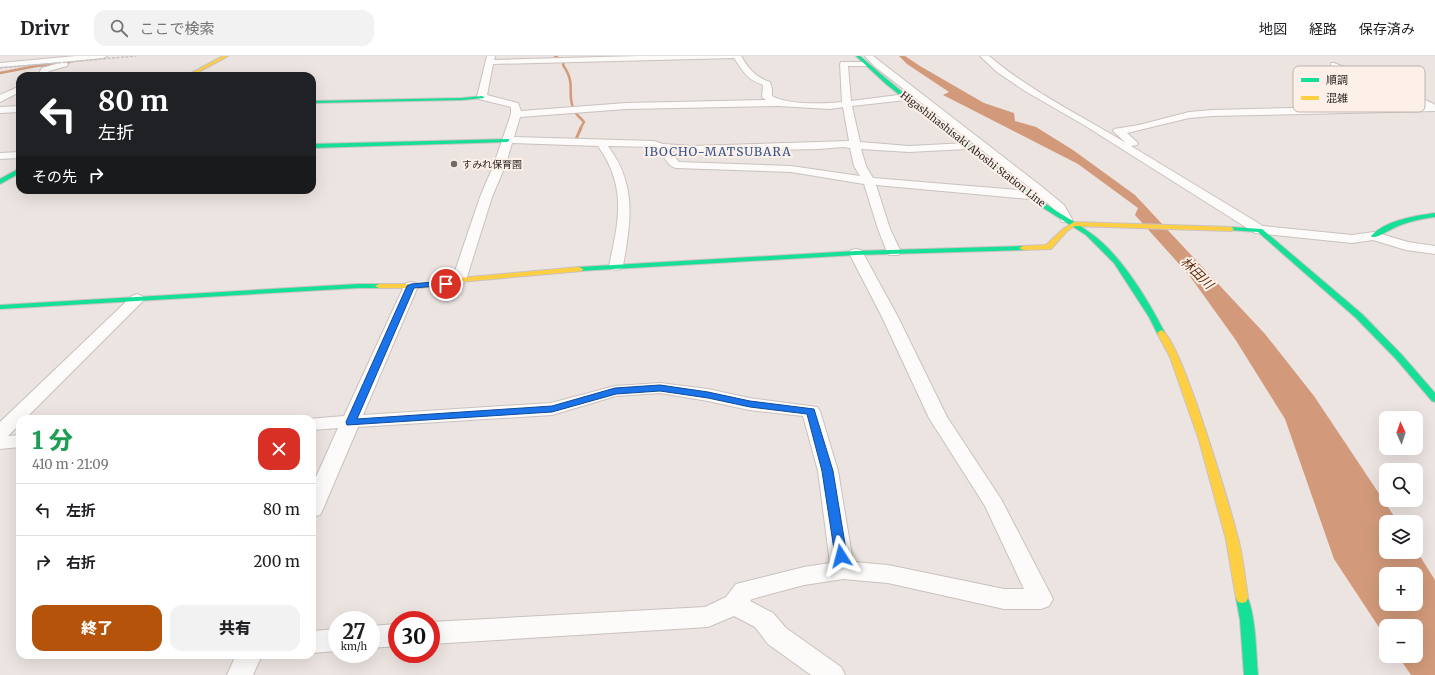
<!DOCTYPE html>
<html lang="ja">
<meta charset="utf-8">
<style>
body{margin:0;font-family:Merriweather,"Noto Sans JP",serif;background:#f2f2f2;color:#202124;height:100vh;display:flex;flex-direction:column;font-size:15px;white-space:nowrap}
*{box-sizing:border-box;margin:0}
p{font-size:13px;color:#757577}
.icon{flex:none;width:22px;height:22px;fill:none;stroke:currentColor;stroke-width:2;stroke-linecap:round;stroke-linejoin:round}
.map{position:relative;flex:1;overflow:hidden}
.panel{position:absolute;left:16px;top:359px;width:300px;height:244px;display:flex;flex-direction:column;background:#fff;border-radius:12px;box-shadow:0 4px 16px #0002}
.panel>*{flex:none}
.guide{position:absolute;left:16px;top:16px;width:300px;height:122px;border-radius:12px;box-shadow:0 4px 16px #0002;background:#202124;color:#fff;overflow:hidden}
.needle{width:26px;rotate:357deg}
.buttons{position:absolute;left:1379px;top:355px;display:grid;gap:8px}
.buttons a{display:grid;place-items:center;width:44px;height:44px;border-radius:8px;background:#fff;box-shadow:0 4px 16px #0002;font-size:20px}
.speed{position:absolute;left:328px;top:555px;display:flex;gap:8px;font-size:20px;font-weight:700;text-align:center}
.speed>*{display:grid;place-content:center;width:52px;height:52px;border-radius:50%;background:#fff;box-shadow:0 4px 16px #0002;line-height:1}
.speed small{font-size:10px;font-weight:400}
.speed .limit{border:6px solid #d22;background:#fff;color:#111}
.pin{position:absolute;display:grid;place-items:center;width:34px;height:34px;color:#fff;margin:-17px;border:2px solid #fff;border-radius:50%;box-shadow:0 1px 4px #0007}
.me{position:absolute;width:44px;margin:-22px;rotate:351deg;stroke-linejoin:round;filter:drop-shadow(0 0 3px #0008)}
.turn{display:flex;align-items:center;gap:14px;height:84px;padding:0 16px;font-size:18px}
.turn .icon{width:52px;height:52px;stroke-width:2.5}
.turn b{display:block;font-size:28px;line-height:34px}
.then{display:flex;align-items:center;height:38px;padding:0 16px;background:#0003;gap:8px;font-size:15px}
.round{display:grid;place-items:center;flex:none;width:42px;height:42px;border-radius:12px;background:#f2f2f2}
.head{display:flex;align-items:center;justify-content:space-between;height:68px;padding:0 16px}
h1{font-size:24px;font-weight:800;line-height:30px;color:#1e9e55}
.cta{display:flex;gap:8px;margin-top:auto;padding:8px 16px}
.cta a{flex:1;height:46px;border-radius:12px;background:#b45309;color:#fff;font-size:16px;font-weight:800;line-height:46px;text-align:center}
.cta a+a{background:#f2f2f2;color:#202124}
ul{padding:0;list-style:none}
li{display:flex;align-items:center;gap:12px;height:52px;padding:0 16px;border-top:1px solid #e0e0e0}
li div{flex:1}
li b{display:block;font-size:15px}
li em{font-style:normal}
header{display:flex;align-items:center;gap:24px;box-sizing:border-box;height:56px;padding:0 20px;background:#fff;border-bottom:1px solid #e0e0e0}
header strong{font-size:19px}
nav{display:flex;gap:22px;margin-inline-start:auto;font-size:14px}
.search{width:280px;height:36px;background:#f2f2f2;display:flex;align-items:center;gap:10px;box-sizing:border-box;padding:0 14px;border-radius:12px;color:#757577;font-size:15px}
.map>svg:first-child{display:block}
</style>
<header>
<strong>Drivr</strong>
<div class="search"><svg class="icon" aria-label="search" viewBox="0 0 24 24"><circle cx="10" cy="10" r="6"/><path d="M15 15l6 6"/></svg>ここで検索</div>
<nav><a>地図</a><a>経路</a><a>保存済み</a></nav>
</header>
<div class="map">
<svg width="1435" height="619" viewBox="0 0 1435 619">
<rect width="100%" height="100%" fill="#ece4e0"/>
<path fill="#d29a7b" fill-rule="evenodd" d="M899 0H905L920 10 984 47 1014 57 1015 65 1036 71 1073 94 1135 139 1265 278 1314 340 1398 466H1386V496H1416V494L1435 524V619H1411L1398 600H1416V570H1386V582L1334 503 1285 363 1235 283 1189 219 1135 159 1138 152 1078 108 943 39 949 36 907 8ZM1386 518H1416V548H1386Z"/>
<g fill="none" stroke-linecap="round" stroke-linejoin="round">
<g stroke="#d29a7b" stroke-width="2.5">
<path d="M555 0 564 6 563 9C577 29 566 37 574 54 576 59 581 62 584 66L580 73"/>
<path d="M0 17 36 10 67 7 83 0"/>
</g>
<path stroke="#d29a7b" stroke-width="3" d="M576 83 581 72"/>
<defs>
<g id="street">
<path d="M76 0H107L103 2 65 6 68 8 67 10 49 15 46 20H37L42 12 63 6 0 11V7Z"/>
<path d="M487 0H495L494 4 638 0H741C749 13 755 21 770 26L772 33V40C788 49 823 48 842 46L840 8 841 6H868V10H848L851 45 906 38 911 41 906 44 852 50 860 86 909 90 967 87 972 90 967 93 909 96 861 93 866 110 873 122 1030 135 1034 136 1036 139 1034 142 1030 143 876 129 890 173 901 196 899 199H889L887 196 878 173 864 128 791 116 676 112C666 110 663 95 653 91L608 90C637 129 631 165 623 210L621 213 616 214 611 213 609 210C619 164 627 131 598 90L512 87 506 108 492 141 466 224 464 227 459 228 454 227 452 224 480 141 494 108 511 58V51L479 43 477 41ZM734 2C744 16 746 23 763 29L762 41 766 44 626 47 521 55 518 47 487 39 493 8ZM778 50 830 53 843 51 849 85 693 90 663 88 654 85 514 81 520 61 626 53ZM843 91 850 92 854 110 860 120 791 110 679 106 670 95 693 96 819 93Z"/>
<path d="M865 0H873L1041 130 1064 149 1072 163 1070 166H1062L1055 154 1033 134 874 10Z"/>
<path d="M980 0H989C1030 35 1080 59 1126 87L1113 75 1114 73 1139 69 1189 56 1212 54 1422 49 1331 11V7H1334L1432 47 1435 49V55L1212 60 1189 62 1127 77 1138 87 1137 89 1131 90 1263 170 1352 179 1374 176 1408 186 1435 190V198L1406 194 1373 184 1352 187 1255 177 1084 69 1025 35 997 16Z"/>
<path d="M20 30V36L0 46V39Z"/>
<path d="M20 50V56L0 57V51Z"/>
<path d="M20 96V102L0 103V97Z"/>
<path d="M856 193 861 194 863 197 898 261 947 361 1001 443 1053 543 1049 550 1041 553H1004L888 527 843 523 804 529 752 543 750 545 773 557 786 572 841 611 845 619H811L768 588 755 571 734 560 708 571 431 588V566L705 551 726 541 736 528 804 511 830 507 818 415 803 360 749 354 708 345 660 337 616 340 552 359 358 371 323 453 320 459 312 461V430L338 372 312 374V363H308L344 360 404 230 406 227 411 226 416 227 418 230 363 359 551 347 615 330 660 327 708 333 749 342 817 351 820 355 838 415 853 506 888 509 1004 533H1024L985 450 929 362 882 261 849 197 851 194Z"/>
<path d="M137 238 142 240 145 243 25 363H20V368L8 380 20 379V391L0 393V366L132 240Z"/>
<path d="M397 568V590L371 592V570Z"/>
<path d="M337 573V595L312 597V575Z"/>
<path d="M236 599H262L253 619H227Z"/>
</g>
<g id="fast">
<path d="M856 0H860C915 49 974 92 1031 137 1049 152 1070 162 1089 176 1120 197 1148 244 1165 277L1164 279H1158L1149 261 1114 207 1086 179 1037 148 886 28Z"/>
<path d="M482 40 484 41V42L462 44 312 47V45L462 42Z"/>
<path d="M509 83V85L507 86 312 92V88Z"/>
<path d="M20 112V117L0 128V123Z"/>
<path d="M1435 157V161C1420 163 1405 166 1392 173 1385 176 1378 182 1372 181L1371 180C1386 164 1414 160 1435 157Z"/>
<path d="M1231 171 1262 173 1362 258 1402 299 1435 337V346L1432 345 1396 303 1356 262 1258 176 1229 174V172Z"/>
<path d="M1023 190 1027 192 1026 194 856 199 579 215 575 213 579 211 856 195Z"/>
<path d="M358 228H379L383 230 379 232H358L0 253V249Z"/>
<path d="M1242 537 1246 538C1256 557 1256 597 1258 619H1244L1240 564 1236 542 1238 538Z"/>
</g>
<g id="slow">
<path d="M223 0H228L191 20H186Z"/>
<path d="M1074 166 1231 171 1234 173 1231 175 1075 170 1067 175 1051 193 1023 194 1019 192 1023 190 1046 189 1063 173Z"/>
<path d="M579 211 583 213 582 215 459 226 421 232H379L375 230 379 228H421L459 222Z"/>
<path d="M1161 274C1180 279 1231 455 1238 482 1243 501 1245 522 1248 542L1246 546 1242 547 1238 546 1236 542 1226 483 1199 384 1170 301 1157 277Z"/>
</g>
</defs>
<use href="#street" stroke="#c9c2bf" stroke-width="2"/>
<use href="#fast" stroke="#c9c2bf" stroke-width="2"/>
<use href="#slow" stroke="#c9c2bf" stroke-width="2"/>
<use href="#street" fill="#fcfbfa" fill-rule="evenodd"/>
<use href="#fast" fill="#16e098" fill-rule="evenodd"/>
<use href="#slow" fill="#ffcf43" fill-rule="evenodd"/>
<path stroke="#c6c4c2" stroke-width="1.5" stroke-dasharray="3 1.5" stroke-linecap="butt" d="M0 12 136 0"/>
</g>
<path fill="#1a73e8" stroke="#114b97" d="M446 225 448 226V229L414 232 357 363 552 350 615 332 660 329 708 336 750 345 814 353 833 415 847 500 846 503 841 505 837 503 835 500 822 415 807 358 750 351 708 342 660 335 616 338 552 356 347 369 346 366 407 230 411 228Z"/>
<circle fill="#706a67" stroke="#fdf0e9" stroke-width="1.5" cx="454" cy="108" r="4"/>
<g text-anchor="middle" dominant-baseline="central" stroke-width="4" stroke-linejoin="round" paint-order="stroke">
<g font-size="10" fill="#2d2826" stroke="#fdf0e9">
<text transform="translate(973 93) rotate(38)">Higashihashisaki Aboshi Station Line</text>
</g>
<g font-size="10" fill="#2d2826" stroke="#fdf0e9" text-anchor="start">
<text x="462" y="108">すみれ保育園</text>
</g>
<g font-size="12" letter-spacing="1" fill="#33568d" stroke="#fdf0e9">
<text x="718" y="95">IBOCHO-MATSUBARA</text>
</g>
<g font-size="13" font-style="italic" fill="#5d2b0a" stroke="#fdf0e9">
<text transform="translate(1197 217) rotate(44)">林田川</text>
</g>
</g>
<rect x="1293" y="10" width="132" height="46" rx="6" fill="#fdf0e9" stroke="#bfb4ae" stroke-width="1"/>
<rect x="1301" y="22" width="18" height="4" fill="#16e098"/>
<rect x="1301" y="40" width="18" height="4" fill="#ffcf43"/>
<g font-size="11" fill="#2d2826">
<text x="1326" y="28">順調</text>
<text x="1326" y="46">混雑</text>
</g>
</svg>
<div class="buttons">
<a><svg class="needle" viewBox="-14 -14 28 28"><path d="M0-13l5 13h-10z" fill="#e53935"/><path d="M0 13l5-13h-10z" fill="#757577"/></svg></a>
<a><svg class="icon" aria-label="search" viewBox="0 0 24 24"><circle cx="10" cy="10" r="6"/><path d="M15 15l6 6"/></svg></a>
<a><svg class="icon" aria-label="layers" viewBox="0 0 24 24"><path d="M12 4l9 5-9 5-9-5zM3 14l9 5 9-5"/></svg></a>
<a>+</a>
<a>−</a>
</div>
<div class="speed"><div>27<small>km/h</small></div><div class="limit">30</div></div>
<div class="pin" style="left:446px;top:228px;background:#d93025"><svg class="icon" aria-label="arrive" viewBox="0 0 24 24"><path d="M6 21V4h12l-3 4 3 4H6"/></svg></div>
<svg class="me" style="left:841px;top:500px" viewBox="-20 -20 40 40"><path d="M0-17L14 15 0 8-14 15z" fill="#1a73e8" stroke="#fff" stroke-width="4"/></svg>
<div class="guide">
<div class="turn"><svg class="icon" aria-label="left" viewBox="0 0 24 24"><path d="M17 20v-9H6M10 6l-5 5 5 5"/></svg><div><b>80 m</b>左折</div></div>
<div class="then">その先<svg class="icon" aria-label="right" viewBox="0 0 24 24"><path d="M7 20v-9h11M14 6l5 5-5 5"/></svg></div>
</div>
<section class="panel">
<div class="head"><div><h1>1 分</h1><p>410 m · 21:09</p></div><a class="round" style="background:#d93025;color:#fff"><svg class="icon" aria-label="close" viewBox="0 0 24 24"><path d="M6 6l12 12M18 6L6 18"/></svg></a></div>
<ul>
<li><svg class="icon" aria-label="left" viewBox="0 0 24 24"><path d="M17 20v-9H6M10 6l-5 5 5 5"/></svg><div><b>左折</b></div><em>80 m</em></li>
<li><svg class="icon" aria-label="right" viewBox="0 0 24 24"><path d="M7 20v-9h11M14 6l5 5-5 5"/></svg><div><b>右折</b></div><em>200 m</em></li>
</ul>
<div class="cta"><a>終了</a><a>共有</a></div>
</section>
</div>
